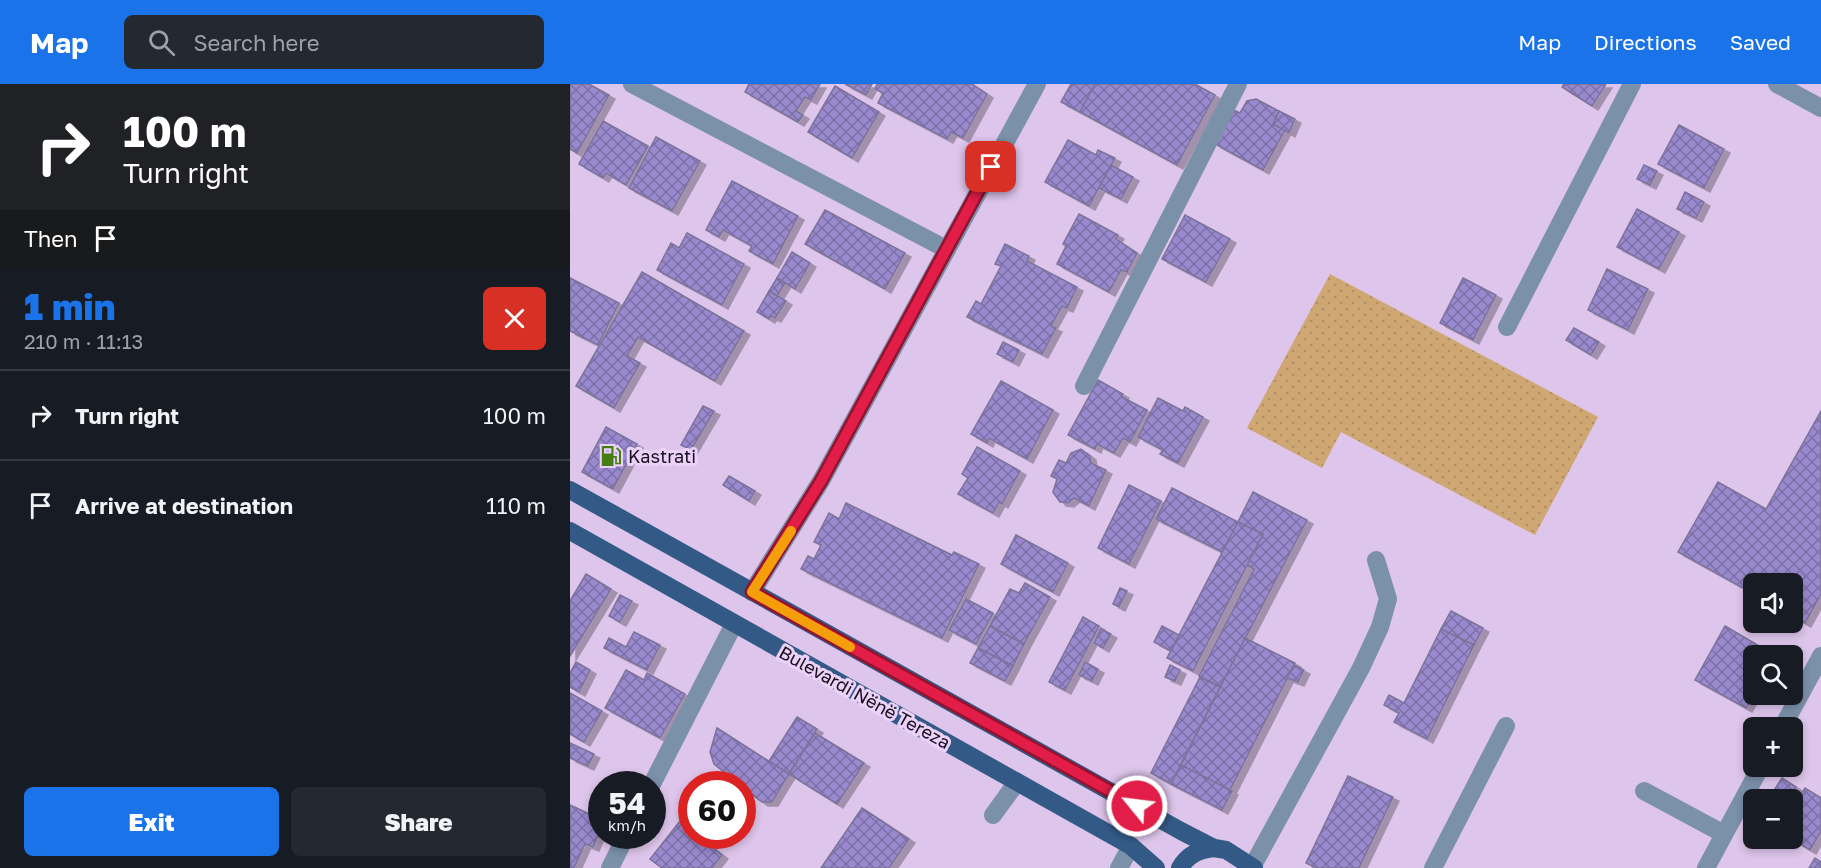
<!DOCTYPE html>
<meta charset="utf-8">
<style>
body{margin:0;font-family:"Golos Text",sans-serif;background:#242831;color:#f1f3f6;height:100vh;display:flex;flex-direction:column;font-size:22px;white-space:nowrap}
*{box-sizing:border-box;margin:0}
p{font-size:20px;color:#9ea1a6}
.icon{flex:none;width:33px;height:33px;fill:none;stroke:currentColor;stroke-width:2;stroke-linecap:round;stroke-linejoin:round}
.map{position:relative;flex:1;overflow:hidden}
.panel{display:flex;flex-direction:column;background:#171b24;width:570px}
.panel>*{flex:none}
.banner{background:#202124;color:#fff;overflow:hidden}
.buttons{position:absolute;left:1173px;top:489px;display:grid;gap:12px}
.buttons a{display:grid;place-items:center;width:60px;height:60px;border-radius:9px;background:#171b24;box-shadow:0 3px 9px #0003;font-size:30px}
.speed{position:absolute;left:18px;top:687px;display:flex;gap:12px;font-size:30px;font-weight:700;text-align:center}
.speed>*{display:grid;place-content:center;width:78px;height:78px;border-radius:50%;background:#171b24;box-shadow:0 3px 9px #0003;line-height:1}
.speed small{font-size:15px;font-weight:400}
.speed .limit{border:9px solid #d22;background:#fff;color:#111}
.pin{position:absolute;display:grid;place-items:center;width:51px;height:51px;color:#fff;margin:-26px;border-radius:12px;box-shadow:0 3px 9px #0006}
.me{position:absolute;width:66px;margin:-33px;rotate:299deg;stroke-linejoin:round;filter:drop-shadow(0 0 4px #0008)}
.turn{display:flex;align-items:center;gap:21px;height:126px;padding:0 24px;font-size:27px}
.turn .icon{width:78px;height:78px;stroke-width:2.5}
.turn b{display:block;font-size:42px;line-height:51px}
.then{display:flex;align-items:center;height:57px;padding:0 24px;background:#0003;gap:12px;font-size:22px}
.round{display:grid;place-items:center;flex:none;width:63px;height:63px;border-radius:9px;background:#242831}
.headline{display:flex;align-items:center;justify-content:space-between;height:102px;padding:0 24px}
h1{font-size:36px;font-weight:800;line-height:45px;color:#1a73e8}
.action{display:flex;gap:12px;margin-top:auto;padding:12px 24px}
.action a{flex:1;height:69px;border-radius:9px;background:#1a73e8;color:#fff;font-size:24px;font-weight:800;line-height:69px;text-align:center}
.action a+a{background:#242831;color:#f1f3f6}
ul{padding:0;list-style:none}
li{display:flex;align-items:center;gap:18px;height:90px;padding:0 24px;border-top:2px solid #363941}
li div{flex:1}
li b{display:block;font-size:22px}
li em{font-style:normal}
header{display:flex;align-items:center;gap:36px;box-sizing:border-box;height:84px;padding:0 30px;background:#1a73e8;color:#fff}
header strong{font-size:28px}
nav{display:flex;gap:33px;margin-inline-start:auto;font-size:21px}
.search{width:420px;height:54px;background:#242831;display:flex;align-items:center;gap:15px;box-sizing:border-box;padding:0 21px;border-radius:9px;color:#9ea1a6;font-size:22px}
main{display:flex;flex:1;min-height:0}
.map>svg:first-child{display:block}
</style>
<header>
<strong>Map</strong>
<div class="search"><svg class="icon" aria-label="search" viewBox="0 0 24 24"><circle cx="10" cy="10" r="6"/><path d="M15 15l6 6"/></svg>Search here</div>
<nav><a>Map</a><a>Directions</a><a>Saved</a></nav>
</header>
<main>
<section class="panel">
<div class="banner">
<div class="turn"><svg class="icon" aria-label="right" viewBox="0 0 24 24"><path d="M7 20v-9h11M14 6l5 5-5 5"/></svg><div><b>100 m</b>Turn right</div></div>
<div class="then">Then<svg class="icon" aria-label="arrive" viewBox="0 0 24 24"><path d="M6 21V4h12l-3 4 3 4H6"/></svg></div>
</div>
<div class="headline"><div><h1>1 min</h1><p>210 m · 11:13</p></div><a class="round" style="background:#d93025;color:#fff"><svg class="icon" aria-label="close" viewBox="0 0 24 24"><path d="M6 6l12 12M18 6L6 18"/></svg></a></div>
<ul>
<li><svg class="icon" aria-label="right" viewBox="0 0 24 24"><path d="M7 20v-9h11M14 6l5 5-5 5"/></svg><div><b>Turn right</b></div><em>100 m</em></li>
<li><svg class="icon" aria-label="arrive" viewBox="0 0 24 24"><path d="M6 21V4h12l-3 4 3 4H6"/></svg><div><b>Arrive at destination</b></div><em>110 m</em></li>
</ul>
<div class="action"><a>Exit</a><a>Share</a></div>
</section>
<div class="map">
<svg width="1251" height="784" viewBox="0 0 1251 784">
<defs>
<pattern id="grass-dots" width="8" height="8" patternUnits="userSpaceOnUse" patternTransform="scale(1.5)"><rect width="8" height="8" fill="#cfa772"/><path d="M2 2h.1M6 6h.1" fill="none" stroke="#b18f62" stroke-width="1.8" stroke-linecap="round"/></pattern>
<pattern id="building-cross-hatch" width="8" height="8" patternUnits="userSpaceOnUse" patternTransform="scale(1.5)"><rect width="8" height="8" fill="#9989ce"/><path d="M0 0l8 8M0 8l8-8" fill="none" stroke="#7c6fa7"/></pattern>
<filter id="shadow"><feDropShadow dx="6" dy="4" stdDeviation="0" flood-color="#0004"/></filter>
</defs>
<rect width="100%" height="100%" fill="#dec5eb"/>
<path fill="url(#grass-dots)" d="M760 190 1028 333 965 451 771 348 752 384 677 344Z"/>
<g fill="url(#building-cross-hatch)" stroke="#7b7399" stroke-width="1.5" filter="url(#shadow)">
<path d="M0 0H19L39 11 7 69 0 65Z"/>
<path d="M179 0H250L241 16 235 13 226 27 233 31 228 38 175 8Z"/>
<path d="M275 0H302L296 11Z"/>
<path d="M307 0H402L417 10 393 54 381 48 377 55 308 19 313 9 305 5Z"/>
<path d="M501 0H525L510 28 491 18Z"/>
<path d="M525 0H625L645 11 607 81 510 28Z"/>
<path d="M994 0H1036L1022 22 992 3Z"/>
<path d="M265 2 309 28 282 74 238 48Z"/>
<path d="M686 15 709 27 703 40 715 46 693 86 645 60 664 26 670 29 677 17Z"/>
<path d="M709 27 725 35 719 49 703 40Z"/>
<path d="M33 37 78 62 56 101 36 89 33 94 9 80Z"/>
<path d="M1109 41 1154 65 1134 104 1088 80Z"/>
<path d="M86 53 130 77 102 127 59 104Z"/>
<path d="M498 56 526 71 528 66 545 74 519 122 475 98Z"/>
<path d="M541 81 563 93 551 115 529 104Z"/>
<path d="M1074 81 1087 87 1080 101 1067 95Z"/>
<path d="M162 97 228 132 203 180 179 167 182 162 153 146 149 153 136 146Z"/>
<path d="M1115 108 1134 118 1126 134 1107 125Z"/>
<path d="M1067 125 1109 148 1089 185 1047 163Z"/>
<path d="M255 126 335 169 315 205 235 160Z"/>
<path d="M509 130 548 151 546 155 567 169 557 188 551 186 539 208 487 180 496 162 493 160Z"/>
<path d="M615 131 660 155 636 198 592 175Z"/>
<path d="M117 149 174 180 152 221 87 186 101 159 109 164Z"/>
<path d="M435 160 459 172 457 177 507 203 497 224 492 222 481 242 486 244 472 270 397 233 406 217 411 220 431 182 425 180Z"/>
<path d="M222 168 240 179 225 205 207 194Z"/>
<path d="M1037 185 1078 205 1058 246 1018 226Z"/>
<path d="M72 188 174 247 145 297 68 253 57 272 70 279 44 324 6 302Z"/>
<path d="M0 194 49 219 28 261 0 247Z"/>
<path d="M207 194 215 199 207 212 199 207Z"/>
<path d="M893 194 926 211 903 256 870 239Z"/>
<path d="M199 207 216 217 205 234 201 232 199 235 187 228Z"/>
<path d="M1004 244 1029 258 1021 271 996 256Z"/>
<path d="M433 258 449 266 443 278 427 270Z"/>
<path d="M528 296 553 310 552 313 577 326 560 358 553 354 544 369 527 360 525 365 498 351Z"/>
<path d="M431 297 483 326 457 375 419 354 417 359 401 350Z"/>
<path d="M588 314 613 327 615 323 633 333 608 379 590 370 593 366 568 353Z"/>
<path d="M133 322 144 327 121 366 111 361Z"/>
<path d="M1251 327V510L1235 539 1222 532V500H1184V510L1108 468 1148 398 1196 425Z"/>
<path d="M36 343 67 360 43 405 12 388Z"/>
<path d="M407 363 450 387 432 420 429 418 423 429 388 410 398 394 392 390Z"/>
<path d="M511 365 520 372 521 379 536 386 519 422 504 414 498 419 490 418 483 408 487 395 481 392 489 376 496 379 501 369Z"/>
<path d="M159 392 185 407 179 417 153 401Z"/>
<path d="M559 401 591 417 559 480 528 464Z"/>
<path d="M602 404 668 438 652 468 586 435Z"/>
<path d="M683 408 737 436 650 603 629 592 684 485 677 481 693 450 668 438Z"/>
<path d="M276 419 382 471 384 468 409 480 372 554 231 485 238 472 244 475 251 461 244 458 259 429 269 435Z"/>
<path d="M668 438 693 450 623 587 597 574Z"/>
<path d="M446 451 498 479 483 508 431 480Z"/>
<path d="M16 490 41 505 0 572V517Z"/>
<path d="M455 499 480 513 454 560 420 542 440 505 449 509Z"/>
<path d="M550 504 557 507 549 523 543 520Z"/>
<path d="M50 511 62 517 50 538 39 532Z"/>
<path d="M396 515 423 529 406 560 379 546Z"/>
<path d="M881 527 913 544 904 561 871 545Z"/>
<path d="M513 533 529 542 495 606 479 598Z"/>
<path d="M420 542 454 560 443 582 408 564Z"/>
<path d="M592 542 609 551 601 567 584 558Z"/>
<path d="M1155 542 1205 571 1184 572V610L1176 624 1125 596Z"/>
<path d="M531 545 541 550 533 564 524 559Z"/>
<path d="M871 545 904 561 857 655 824 638 829 629 814 621 819 611 834 619Z"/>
<path d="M64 548 90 561 77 586 34 564 39 554 56 563Z"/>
<path d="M675 554 725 579 660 706 611 681Z"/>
<path d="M408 564 443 582 435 597 400 579Z"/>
<path d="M6 578 20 586 9 608 0 603V589Z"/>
<path d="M515 578 528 585 522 597 509 591Z"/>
<path d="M600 581 610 586 605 597 595 593Z"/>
<path d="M724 581 734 586 728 598 717 594Z"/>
<path d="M56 586 74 596 77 589 115 610 90 654 35 624Z"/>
<path d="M630 593 650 603 601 700 581 689Z"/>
<path d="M0 609 32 627 14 658 0 650Z"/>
<path d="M227 633 247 645 219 690 199 677Z"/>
<path d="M147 644 219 690 202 718H192L172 703V700H169L144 680 140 668Z"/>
<path d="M245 649 294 679 267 720 219 690Z"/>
<path d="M0 659 24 670 18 682 0 674Z"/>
<path d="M611 681 662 707 652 726 601 700Z"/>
<path d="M778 692 823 713 789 784H746L736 779Z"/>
<path d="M1212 694 1226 703 1223 708 1230 712 1235 704 1251 714V747L1240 766 1220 754H1222V716H1207L1208 713 1202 709Z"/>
<path d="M0 721 28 734 26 739 32 742 23 763 15 760 4 784H0Z"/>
<path d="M292 724 339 755 319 784H251Z"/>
<path d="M110 737 122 747V752H128L152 771 142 784H92L80 775Z"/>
<path d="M1245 774 1251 778V784H1239Z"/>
</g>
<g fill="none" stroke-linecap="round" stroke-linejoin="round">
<g stroke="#7b90a9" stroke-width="18">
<path d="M62 0 376 165"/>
<path d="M1207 0 1251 24"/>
<path d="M937 243 1062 0"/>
<path d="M514 302 668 0"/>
<path d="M182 508 251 397 467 0"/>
<path d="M1212 644 1251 572"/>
<path d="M82 700 164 540"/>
<path d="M1074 707 1154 750"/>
<path d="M423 731 447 698"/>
<path d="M682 783 791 584 810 543 818 515 806 476"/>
<path d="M40 784 56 752"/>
<path d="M549 784 561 762"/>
<path d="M863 784 936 642"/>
<path d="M1136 784 1191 682"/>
</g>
<g stroke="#335986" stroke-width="18">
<path d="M0 406 611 747 644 764 656 766 684 784"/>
<path d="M0 447 561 762 586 784"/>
<path d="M610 784C618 770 629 766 644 764"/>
</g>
</g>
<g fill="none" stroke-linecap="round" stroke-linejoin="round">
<defs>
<path id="route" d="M421 83 251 397 182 508 567 722"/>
</defs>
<use href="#route" stroke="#92132f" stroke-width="15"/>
<use href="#route" stroke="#e11d48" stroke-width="10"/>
<path stroke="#f59e0b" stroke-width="10" d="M221 447 182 508 280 563"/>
</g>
<defs>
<symbol id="fuel-bare" viewBox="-9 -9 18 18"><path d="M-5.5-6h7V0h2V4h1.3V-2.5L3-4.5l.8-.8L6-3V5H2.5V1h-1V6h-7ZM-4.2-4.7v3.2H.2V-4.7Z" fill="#467d14" stroke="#ecd2f9" stroke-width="2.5" paint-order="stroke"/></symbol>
</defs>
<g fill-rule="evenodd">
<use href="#fuel-bare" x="26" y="357" width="30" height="30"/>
</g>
<g text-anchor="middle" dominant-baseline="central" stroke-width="6" stroke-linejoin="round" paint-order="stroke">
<g font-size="18" fill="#1a111e" stroke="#ecd2f9" text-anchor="start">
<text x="58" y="372">Kastrati</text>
</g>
<g font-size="18" fill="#1a111e" stroke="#ecd2f9">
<text transform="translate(295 613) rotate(29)">Bulevardi Nënë Tereza</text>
</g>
</g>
</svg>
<div class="buttons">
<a><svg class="icon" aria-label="sound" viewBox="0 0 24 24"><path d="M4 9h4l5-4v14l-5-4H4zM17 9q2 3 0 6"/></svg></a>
<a><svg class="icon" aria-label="search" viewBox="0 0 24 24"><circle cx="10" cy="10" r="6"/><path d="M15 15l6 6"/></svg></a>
<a>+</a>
<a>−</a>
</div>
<div class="speed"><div>54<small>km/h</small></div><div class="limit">60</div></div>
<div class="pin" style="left:421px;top:83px;background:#d93025"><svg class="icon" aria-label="arrive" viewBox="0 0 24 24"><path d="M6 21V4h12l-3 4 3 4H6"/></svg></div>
<svg class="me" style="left:567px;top:722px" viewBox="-20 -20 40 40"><circle r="17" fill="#e11d48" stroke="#fff" stroke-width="3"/><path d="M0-11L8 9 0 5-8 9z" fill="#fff"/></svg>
</div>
</main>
